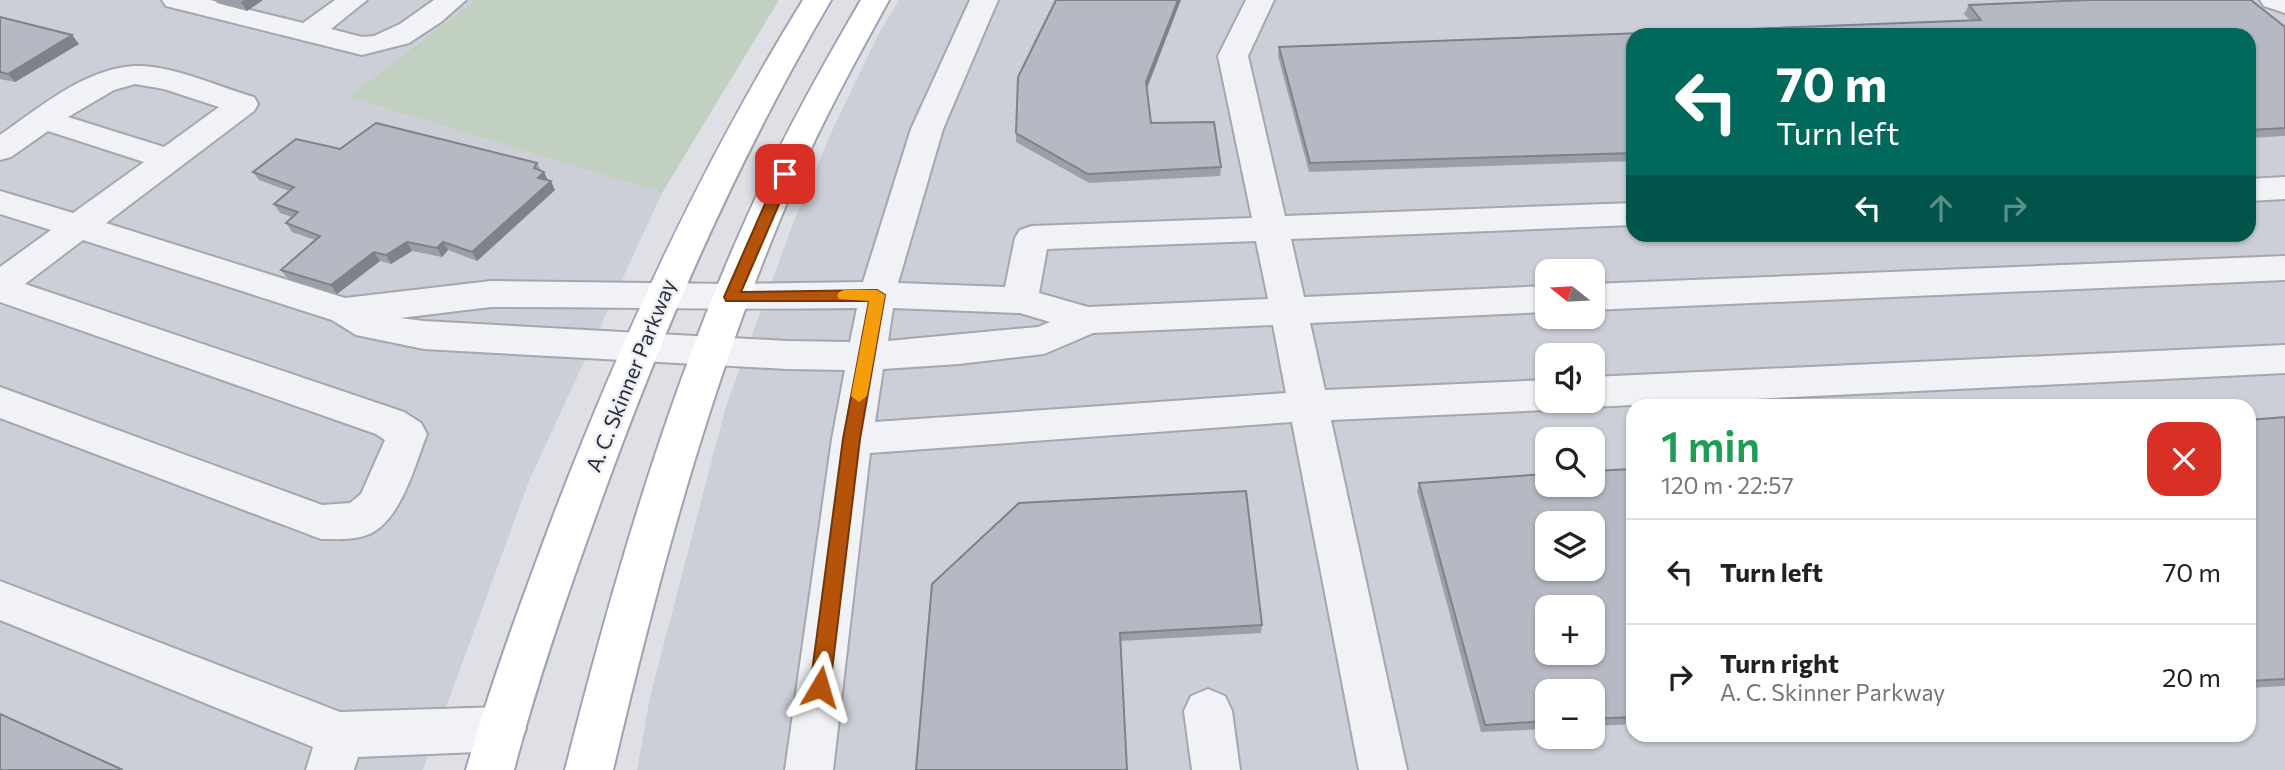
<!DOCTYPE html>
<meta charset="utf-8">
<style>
body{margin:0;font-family:Commissioner,sans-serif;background:#f2f2f2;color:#202124;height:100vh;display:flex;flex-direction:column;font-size:26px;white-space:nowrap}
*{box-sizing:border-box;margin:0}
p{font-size:23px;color:#757577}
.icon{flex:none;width:38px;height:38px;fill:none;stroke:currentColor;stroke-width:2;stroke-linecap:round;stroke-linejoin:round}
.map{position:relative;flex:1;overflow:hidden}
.side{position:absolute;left:1626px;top:399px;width:630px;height:343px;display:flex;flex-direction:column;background:#fff;border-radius:21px;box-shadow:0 2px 5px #0004}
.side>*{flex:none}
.hud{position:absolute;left:1626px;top:28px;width:630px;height:214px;border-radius:21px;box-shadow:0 2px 5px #0004;background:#00695c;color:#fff;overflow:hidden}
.needle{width:46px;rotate:288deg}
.buttons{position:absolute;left:1535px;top:259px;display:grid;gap:14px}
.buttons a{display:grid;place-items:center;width:70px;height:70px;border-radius:14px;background:#fff;box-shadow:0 2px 5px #0004;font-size:35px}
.pin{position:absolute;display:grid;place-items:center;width:60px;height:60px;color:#fff;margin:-30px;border-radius:14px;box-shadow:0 4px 10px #0006}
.me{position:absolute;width:77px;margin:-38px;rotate:7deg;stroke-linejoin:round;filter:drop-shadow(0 0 5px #0008)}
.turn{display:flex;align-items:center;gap:24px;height:147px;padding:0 35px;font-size:32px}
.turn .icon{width:91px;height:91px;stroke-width:2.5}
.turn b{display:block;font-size:49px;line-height:60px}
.lanes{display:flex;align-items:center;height:66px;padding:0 35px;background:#0003;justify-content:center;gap:35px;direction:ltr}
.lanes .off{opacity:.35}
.round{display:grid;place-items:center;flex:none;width:74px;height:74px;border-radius:21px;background:#f2f2f2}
.headline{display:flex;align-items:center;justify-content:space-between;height:119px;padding:0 35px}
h1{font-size:42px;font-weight:600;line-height:52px;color:#1e9e55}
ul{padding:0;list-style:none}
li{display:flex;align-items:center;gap:21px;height:105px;padding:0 35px;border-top:2px solid #e0e0e0}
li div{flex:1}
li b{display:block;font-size:26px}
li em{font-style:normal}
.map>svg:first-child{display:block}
</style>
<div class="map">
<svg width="2285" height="770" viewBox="0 0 2285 770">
<rect width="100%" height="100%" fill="#dfe0e6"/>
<g fill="#cdcfd8" fill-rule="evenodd">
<path d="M0 0H475L348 97 662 193 529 481 423 770H0Z"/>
<path d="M899 0H2285V770H637L650 697 726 406 794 221 835 124 879 33ZM1633 35H2249V234H1633ZM1547 271H1592V317H1547ZM1547 355H1592V401H1547ZM1633 406H2249V735H1633ZM1547 439H1592V485H1547ZM1547 523H1592V569H1547ZM1547 607H1592V653H1547ZM1547 691H1592V737H1547Z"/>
</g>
<path fill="#c1d0c1" d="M475 0H779L662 193 348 97Z"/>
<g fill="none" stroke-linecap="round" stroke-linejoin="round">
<defs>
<g id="minor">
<path d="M162 0H210L303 23 335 0H367L331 29 362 37 374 36 400 24 434 0H466L441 22 409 43 362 55 166 6Z"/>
<path d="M970 0H998L943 129 898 283 1005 287 1015 238 1020 230 1032 226 1252 218 1218 56 1246 0H1274L1248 56 1285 216 1633 203V225L1291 239 1304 297 1547 286V312L1310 323 1325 390 1547 380V401H1563L1561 405 1547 410 1331 420 1407 770H1359L1292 422 870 453 833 770H785L832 439 845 370 787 369 424 349 356 335 332 320 83 240 25 284 404 412 421 423 427 434C414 467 399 530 360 537 348 540 334 539 321 539L0 418V387L322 505 350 503 361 494 385 440 376 434 0 302V267L51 230 0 214V191L73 213 144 162 48 131 11 157 0 160V135C39 108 84 69 134 66 170 64 219 87 254 97L258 104 254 111 106 223 345 298 491 281 731 284 863 282 911 129ZM135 84 164 89 219 107 164 147 68 117 114 90ZM1256 241 1268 299 1088 307 1039 293 1047 249ZM491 307C613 307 735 310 857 308L850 342 787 341 424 321 400 318ZM893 308 1020 313 1050 322 1038 327 888 341ZM1273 325 1286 393 875 422 883 369 959 364 1044 354 1093 333Z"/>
<path d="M2260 0H2285V13L2264 6Z"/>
<path d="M2285 177V199L2249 201V179Z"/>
<path d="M2285 256V280L1592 310V284Z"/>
<path d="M2285 345V373L1592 407 1577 401H1592V377Z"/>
<path d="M0 581 340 712 502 707 519 713 526 729 519 745 502 751 358 757 354 770H306L313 747 0 620Z"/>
<path d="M1208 689 1225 696 1232 711 1240 770H1192L1184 711 1191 696Z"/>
</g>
<g id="major">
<path d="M803 0H831C734 165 659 338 595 518 565 601 536 685 514 770H466C490 685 521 602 552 519 621 338 701 165 803 0Z"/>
<path d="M861 0H889C856 60 822 121 795 184 713 373 660 570 613 770H565C616 570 674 370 763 182 792 120 826 60 861 0Z"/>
</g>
</defs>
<use href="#minor" stroke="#a5a6b0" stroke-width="4"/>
<use href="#major" stroke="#9fa3b1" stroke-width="4"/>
<use href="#minor" fill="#f1f2f5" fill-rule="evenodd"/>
<use href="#major" fill="#fff" fill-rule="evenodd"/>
</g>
<g fill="#9d9fa8">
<path d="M215 0H263L247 11 217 3Z"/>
<path d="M1969 5 2285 27V136L2249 138V35H1633V161L1309 172 1278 56 1279 47 1970 20 1964 14Z"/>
<path d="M0 17 79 44 15 82 0 79Z"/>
<path d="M1147 88 1151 123 1221 167 1220 176 1089 183 1016 142V133Z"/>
<path d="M340 149 537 163 541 170 555 190 477 261 448 250 442 257 412 251 391 264 380 261 337 294 288 279 281 270 315 240 292 232 286 223 292 217 280 213 274 204 289 191 259 180 253 172Z"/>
<path d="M2285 417V686L2249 688V420Z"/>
<path d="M1633 469V724L1592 726V691H1547V729L1481 732 1417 491 1419 483Z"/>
<path d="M932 584 1262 625 1261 633 1120 641Z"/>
</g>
<g fill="#7f8288">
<path d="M245 0H263L247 11 241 2Z"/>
<path d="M1178 0H1181L1146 91V82Z"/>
<path d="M72 35 79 44 15 82 8 74Z"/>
<path d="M544 172 548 180 538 178Z"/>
<path d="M551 181 555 190 477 261 472 252Z"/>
<path d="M407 242 412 251 391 264 386 255Z"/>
<path d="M443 242 448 250 442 257 437 248Z"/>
<path d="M374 252 380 261 337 294 331 285Z"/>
</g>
<g fill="#b6b9c3" stroke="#7f8288" stroke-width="2" fill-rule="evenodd">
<path d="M1056 0H1178L1146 82 1151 123 1214 122 1221 167 1088 174 1016 133 1018 77Z"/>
<path d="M2087 0H2251L2285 27V128L2249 130V35H1633V153L1310 163 1279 47 1981 20 1969 5Z"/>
<path d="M0 17 72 35 8 74 0 72Z"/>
<path d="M376 123 537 163 534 168 544 172 538 178 551 181 472 252 443 242 437 248 407 242 386 255 374 252 331 285 281 270 320 236 286 223 298 212 274 204 294 187 253 172 296 139 340 149Z"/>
<path d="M2285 417V679L2249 681V420Z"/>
<path d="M1633 469V717L1592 719V691H1547V721L1485 725 1419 483 1547 474V485H1592V471ZM1547 523H1592V569H1547ZM1547 607H1592V653H1547Z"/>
<path d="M1246 491 1262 625 1120 633 1127 770H916L932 584 1019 503Z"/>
<path d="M0 714 123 770H0Z"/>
</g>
<path fill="#b45309" stroke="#753606" stroke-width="2" d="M785 169 792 174 741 292 877 290 885 295 860 439 830 687 827 693 820 696 813 693 810 687 843 439 869 301H726L724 297 778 174Z"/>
<path fill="#f59e0b" d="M844 290H877L885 295 867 396 859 402 851 396 869 301 839 299 837 296 839 292Z"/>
<g text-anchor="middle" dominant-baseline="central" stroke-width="5" stroke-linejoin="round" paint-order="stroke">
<g font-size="21" fill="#292c3c" stroke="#eeeff4">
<text transform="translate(630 375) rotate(-68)">A. C. Skinner Parkway</text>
</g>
</g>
</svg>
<div class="buttons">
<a><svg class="needle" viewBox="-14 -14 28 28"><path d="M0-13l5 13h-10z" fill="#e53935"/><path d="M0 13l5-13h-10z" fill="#757577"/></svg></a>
<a><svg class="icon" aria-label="sound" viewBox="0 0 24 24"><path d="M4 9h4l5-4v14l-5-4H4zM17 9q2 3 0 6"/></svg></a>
<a><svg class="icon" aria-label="search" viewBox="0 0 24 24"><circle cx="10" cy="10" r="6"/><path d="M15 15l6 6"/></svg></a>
<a><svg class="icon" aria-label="layers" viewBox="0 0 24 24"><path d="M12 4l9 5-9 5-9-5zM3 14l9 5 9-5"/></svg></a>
<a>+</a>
<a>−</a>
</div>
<div class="pin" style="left:785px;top:174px;background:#d93025"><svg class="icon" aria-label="arrive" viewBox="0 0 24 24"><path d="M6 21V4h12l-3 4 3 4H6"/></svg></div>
<svg class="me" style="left:820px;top:687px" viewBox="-20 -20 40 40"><path d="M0-17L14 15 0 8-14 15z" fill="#b45309" stroke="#fff" stroke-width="4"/></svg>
<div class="hud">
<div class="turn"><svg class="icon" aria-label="left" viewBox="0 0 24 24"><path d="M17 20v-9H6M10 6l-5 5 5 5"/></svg><div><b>70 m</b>Turn left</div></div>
<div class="lanes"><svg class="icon" aria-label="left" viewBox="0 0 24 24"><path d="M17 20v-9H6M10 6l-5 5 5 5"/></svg><svg class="icon off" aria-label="ahead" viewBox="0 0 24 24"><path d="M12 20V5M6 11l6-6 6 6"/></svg><svg class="icon off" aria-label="right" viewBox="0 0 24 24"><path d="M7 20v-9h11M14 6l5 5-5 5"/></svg></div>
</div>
<section class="side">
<div class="headline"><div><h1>1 min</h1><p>120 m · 22:57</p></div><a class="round" style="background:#d93025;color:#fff"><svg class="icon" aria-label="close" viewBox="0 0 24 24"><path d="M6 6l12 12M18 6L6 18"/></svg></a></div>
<ul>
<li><svg class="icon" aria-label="left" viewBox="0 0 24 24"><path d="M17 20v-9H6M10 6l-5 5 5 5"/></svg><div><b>Turn left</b></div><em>70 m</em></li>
<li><svg class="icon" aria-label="right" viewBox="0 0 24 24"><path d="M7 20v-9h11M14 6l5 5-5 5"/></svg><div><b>Turn right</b><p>A. C. Skinner Parkway</p></div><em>20 m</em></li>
</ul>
</section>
</div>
